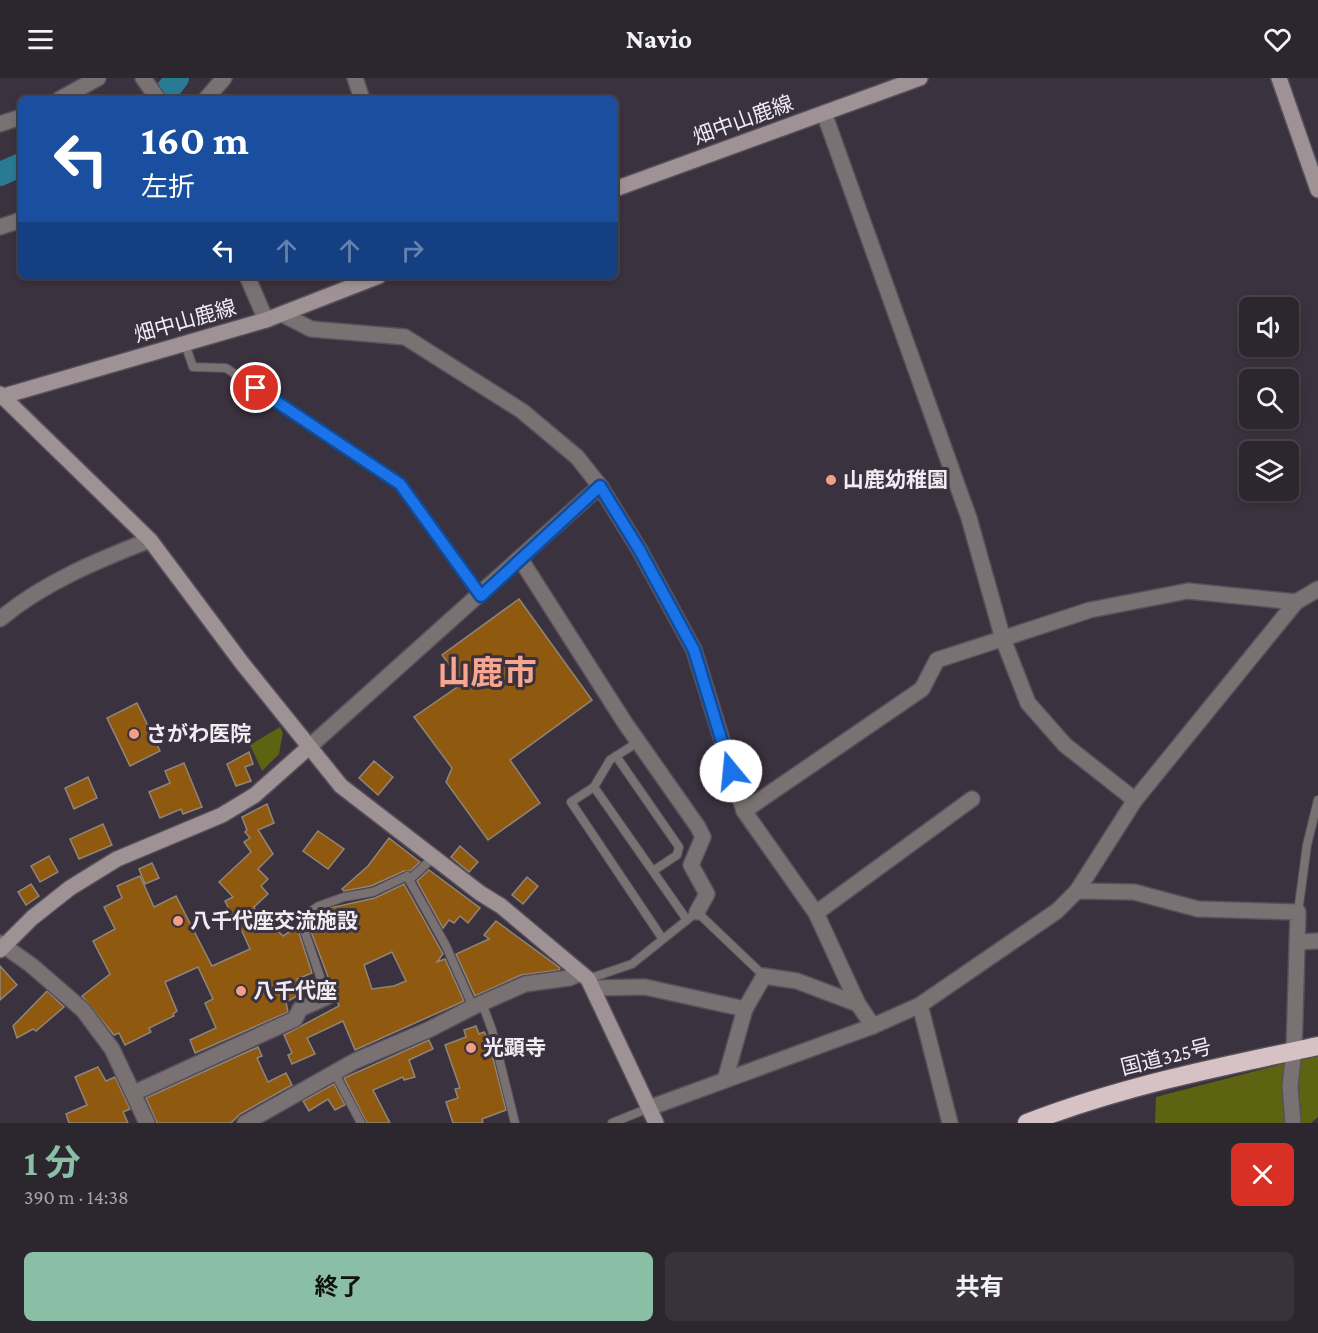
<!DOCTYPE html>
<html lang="ja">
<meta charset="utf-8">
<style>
body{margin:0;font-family:"Crimson Pro","Noto Sans JP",serif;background:#38323a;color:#f1f3f6;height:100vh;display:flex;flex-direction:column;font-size:22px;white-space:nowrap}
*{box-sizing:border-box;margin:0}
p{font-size:20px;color:#a6a5aa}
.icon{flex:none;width:33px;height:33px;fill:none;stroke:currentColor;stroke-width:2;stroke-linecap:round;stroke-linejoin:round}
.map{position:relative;height:1045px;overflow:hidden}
.side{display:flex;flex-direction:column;background:#2c262e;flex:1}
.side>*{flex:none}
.guide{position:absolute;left:18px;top:18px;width:600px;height:183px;border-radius:9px;box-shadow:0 3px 9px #0003,0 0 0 2px #48434a;background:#1a4fa0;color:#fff;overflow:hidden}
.buttons{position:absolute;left:1239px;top:219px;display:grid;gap:12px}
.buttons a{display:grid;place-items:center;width:60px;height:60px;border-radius:9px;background:#2c262e;box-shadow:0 3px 9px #0003,0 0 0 2px #48434a;font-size:30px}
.pin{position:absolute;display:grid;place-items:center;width:51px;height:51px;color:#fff;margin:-26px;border:3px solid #fff;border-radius:50%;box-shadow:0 2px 6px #0007}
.me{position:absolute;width:66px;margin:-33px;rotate:343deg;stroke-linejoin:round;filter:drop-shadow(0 0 4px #0008)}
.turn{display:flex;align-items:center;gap:21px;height:126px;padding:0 24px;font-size:27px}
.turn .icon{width:78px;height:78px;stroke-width:2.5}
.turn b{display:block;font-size:42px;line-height:51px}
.lanes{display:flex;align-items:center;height:57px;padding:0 24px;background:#0003;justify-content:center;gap:30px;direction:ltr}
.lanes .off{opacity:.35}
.round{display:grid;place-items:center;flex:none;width:63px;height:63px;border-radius:9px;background:#38323a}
.summary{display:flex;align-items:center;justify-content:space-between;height:102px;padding:0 24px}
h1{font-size:36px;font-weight:700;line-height:45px;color:#8abfa5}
.button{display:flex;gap:12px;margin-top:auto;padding:12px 24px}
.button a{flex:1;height:69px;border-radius:9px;background:#8abfa5;color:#111;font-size:24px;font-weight:700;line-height:69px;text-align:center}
.button a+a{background:#38323a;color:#f1f3f6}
header{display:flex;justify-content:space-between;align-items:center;height:78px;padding:0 24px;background:#2c262e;font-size:27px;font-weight:700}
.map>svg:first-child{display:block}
</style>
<header><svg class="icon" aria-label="menu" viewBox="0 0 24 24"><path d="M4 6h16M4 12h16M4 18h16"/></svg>Navio<svg class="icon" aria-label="heart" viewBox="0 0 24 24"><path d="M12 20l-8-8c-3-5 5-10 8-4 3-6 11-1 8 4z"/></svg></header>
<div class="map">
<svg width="1318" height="1045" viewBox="0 0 1318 1045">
<rect width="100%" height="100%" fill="#3a323e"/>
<g fill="#5e6311">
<path d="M280 649 283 655 279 676 262 693 250 667Z"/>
<path d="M1318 978V1039L1311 1045H1301L1297 1009 1302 980Z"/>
<path d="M1286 985 1282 1008 1286 1045H1155L1156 1019Z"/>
</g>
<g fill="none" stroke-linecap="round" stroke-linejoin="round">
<g stroke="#297b94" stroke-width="24">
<path d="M161 21 177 0"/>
<path d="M0 96 21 87"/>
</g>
</g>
<g fill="#8f5a10" stroke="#908579" stroke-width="1.5" fill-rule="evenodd">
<path d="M519 521 592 622 510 682 540 725 488 762 446 704 452 690 414 639 463 605 442 577Z"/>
<path d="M137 625 160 673 130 688 107 640Z"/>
<path d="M249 674 253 686 245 689 251 703 236 708 227 686Z"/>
<path d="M374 683 393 699 378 717 359 700Z"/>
<path d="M184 685 202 729 183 736 181 731 160 740 149 714 170 705 165 693Z"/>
<path d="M88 699 97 720 74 731 65 710Z"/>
<path d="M267 726 274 745 258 752 273 776 258 791 268 801 261 808 268 816 254 829 264 852 275 850 283 858 297 849 312 895 297 901 303 915 286 924 288 934 195 975 190 962 216 950 205 925 213 921 198 889 165 904 177 933 173 936 174 938 149 950 151 954 125 967 119 955 114 957 82 918 110 896 93 863 115 851 104 829 122 820 117 808 140 798 154 829 176 818 212 888 250 871 234 835 232 837 225 823 233 819 219 804 251 774 244 764 250 760 245 754 247 752 242 739Z"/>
<path d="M103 746 112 767 79 781 70 761Z"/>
<path d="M318 753 344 771 328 791 303 773Z"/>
<path d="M389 760 420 784 410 793H404L371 808 344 813 342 811 368 788Z"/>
<path d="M460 768 478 784 469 794 451 779Z"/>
<path d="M49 778 58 794 40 804 31 788Z"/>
<path d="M152 785 159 800 145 806 139 791Z"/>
<path d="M429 792 480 830 468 845 460 838 454 845 449 842 443 850 417 803Z"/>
<path d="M527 799 538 808 523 826 512 817Z"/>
<path d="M31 806 39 818 26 827 18 814Z"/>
<path d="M404 806 443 876 437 884 445 881 464 923 355 972 343 943 307 960 315 976 292 986 288 977 292 975 284 957 339 928 307 843 331 832 330 830 375 820ZM392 874 406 903 394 908 372 911 364 887Z"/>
<path d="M496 843 560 890 559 892 521 897 475 918 456 876 489 861 484 857Z"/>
<path d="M0 888 17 907 0 922Z"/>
<path d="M47 913 64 929 36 953 33 951 17 960 13 948Z"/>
<path d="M476 948 479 956 484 954 488 960 506 1032 482 1041 483 1045H453L446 1024 458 1020 455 1011 460 1010 445 967 466 959 464 952Z"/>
<path d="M429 962 433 971 409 982 415 999 404 1002 403 999 373 1012 390 1045H367L344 1000Z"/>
<path d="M258 969 262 978 257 980 268 1004 286 995 292 1007 240 1036 231 1045H157L146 1020Z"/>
<path d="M98 989 106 1003 115 999 130 1031 123 1034 128 1045H69L66 1036 87 1027 75 999Z"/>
<path d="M334 1006 345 1027 335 1032 328 1021 309 1033 303 1023Z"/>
</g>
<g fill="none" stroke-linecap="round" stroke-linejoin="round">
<defs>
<g id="lane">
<path d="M185 266 193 289 226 290 400 406 480 517"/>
<path d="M616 678 679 769 677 777 653 793"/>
<path d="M594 709 610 682 638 664"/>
<path d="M410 801 434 779"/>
<path d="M1298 834 1307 767 1318 722"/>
<path d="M662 860 571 724 594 709 687 842"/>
<path d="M588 901 632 886 697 834 764 898"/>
<path d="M327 919 300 840 319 828 344 819 373 814 407 798 446 868 473 929"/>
<path d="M482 925 492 952 515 1045"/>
<path d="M334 994 361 1045"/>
<path d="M612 1045 649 1030"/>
</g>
<g id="street">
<path d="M143 0 158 21"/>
<path d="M355 0 362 21"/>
<path d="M60 21 98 0"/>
<path d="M206 21 224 0"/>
<path d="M824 35 969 440 1003 561 1028 625 1065 667 1135 722"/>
<path d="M0 46 21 39"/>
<path d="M0 149 21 142"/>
<path d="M247 198 266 242"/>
<path d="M282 236 311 251 405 259 522 333 577 379 600 408 639 471 694 572 744 733 816 835 858 926 873 948"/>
<path d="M521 482 625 645 698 749 703 759 691 787 707 816 697 834"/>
<path d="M0 541C43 505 98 482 150 462"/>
<path d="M309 669 600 408"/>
<path d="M744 733 922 611 937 582 1090 532 1188 513 1296 524"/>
<path d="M1077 813 1134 814 1198 831 1298 834 1294 973 1290 1008 1293 1045"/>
<path d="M816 835 972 721"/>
<path d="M1299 864 1318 863"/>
<path d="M0 865 31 887 83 932 112 971 147 1045"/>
<path d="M593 910 645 909 745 931"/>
<path d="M920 927 950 1045"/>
<path d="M725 1002 745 931 764 898 797 903 858 926"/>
<path d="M134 1015 295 941 300 931 327 919"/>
<path d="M649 1030 873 948 920 927 1057 833 1077 813 1135 722 1296 524 1318 511"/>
<path d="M245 1045 355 983 428 952 473 929 525 906 569 900 581 895"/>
</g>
<g id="secondary">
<path d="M1279 0 1318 112"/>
<path d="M615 111 920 0"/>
<path d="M0 316 150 462 242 585 341 708 480 815 501 828 588 901 656 1045"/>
<path d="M0 319 266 242 379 198"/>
<path d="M0 872 32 840 70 810 117 781 222 737 255 717 309 669"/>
</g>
<path id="highway" d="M1027 1045C1123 1008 1218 989 1318 968"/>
</defs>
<use href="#lane" stroke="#57505b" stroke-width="10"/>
<use href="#street" stroke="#57505b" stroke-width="18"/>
<use href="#secondary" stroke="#57505b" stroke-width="18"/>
<use href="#highway" stroke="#57505b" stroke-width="21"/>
<use href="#lane" stroke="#797172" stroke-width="8"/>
<use href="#street" stroke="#797172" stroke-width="15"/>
<use href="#secondary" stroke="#9f9294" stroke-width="15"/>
<use href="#highway" stroke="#d6c2c5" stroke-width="18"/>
</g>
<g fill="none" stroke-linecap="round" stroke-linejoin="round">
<defs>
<path id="route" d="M256 310 400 406 481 518 600 408 639 471 694 572 731 693"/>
</defs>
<use href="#route" stroke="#114b97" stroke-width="15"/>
<use href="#route" stroke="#1a73e8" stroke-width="10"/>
</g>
<g fill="#f49e87" stroke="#3a323e" stroke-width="2">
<circle cx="831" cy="402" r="6"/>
<circle cx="134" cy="656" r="6"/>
<circle cx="178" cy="843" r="6"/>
<circle cx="241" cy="913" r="6"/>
<circle cx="471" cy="970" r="6"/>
</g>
<g text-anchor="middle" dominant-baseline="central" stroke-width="6" stroke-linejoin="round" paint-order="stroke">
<g font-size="21" fill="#f1ecf4" stroke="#3a323e">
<text transform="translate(743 42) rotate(-20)">畑中山鹿線</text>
<text transform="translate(185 243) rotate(-16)">畑中山鹿線</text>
<text transform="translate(1166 979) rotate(-14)">国道325号</text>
</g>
<g font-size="21" font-weight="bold" fill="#f1ecf4" stroke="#3a323e" text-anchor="start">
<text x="843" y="402">山鹿幼稚園</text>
<text x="146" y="656">さがわ医院</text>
<text x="190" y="843">八千代座交流施設</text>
<text x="253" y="913">八千代座</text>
<text x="483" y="970">光顕寺</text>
</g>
<g font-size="33" font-weight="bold" fill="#f7a791" stroke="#3a323e">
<text x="487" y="594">山鹿市</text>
</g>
</g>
</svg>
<div class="buttons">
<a><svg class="icon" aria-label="sound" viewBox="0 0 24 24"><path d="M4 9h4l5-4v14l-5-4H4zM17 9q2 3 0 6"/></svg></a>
<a><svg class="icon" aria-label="search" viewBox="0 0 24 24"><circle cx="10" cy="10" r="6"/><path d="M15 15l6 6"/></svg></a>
<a><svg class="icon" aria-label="layers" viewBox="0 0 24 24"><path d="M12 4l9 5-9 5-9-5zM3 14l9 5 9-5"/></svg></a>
</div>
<div class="pin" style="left:256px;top:310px;background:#d93025"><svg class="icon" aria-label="arrive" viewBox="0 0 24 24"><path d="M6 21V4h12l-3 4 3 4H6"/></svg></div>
<svg class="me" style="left:731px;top:693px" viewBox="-20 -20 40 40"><circle r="19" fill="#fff"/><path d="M0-13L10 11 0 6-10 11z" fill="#1a73e8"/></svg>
<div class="guide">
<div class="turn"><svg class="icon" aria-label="left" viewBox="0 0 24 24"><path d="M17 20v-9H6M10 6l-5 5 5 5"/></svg><div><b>160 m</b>左折</div></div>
<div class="lanes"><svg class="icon" aria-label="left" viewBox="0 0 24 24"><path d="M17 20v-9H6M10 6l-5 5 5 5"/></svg><svg class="icon off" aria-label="ahead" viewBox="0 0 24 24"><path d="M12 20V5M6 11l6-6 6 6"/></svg><svg class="icon off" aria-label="ahead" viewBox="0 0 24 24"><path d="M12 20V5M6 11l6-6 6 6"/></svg><svg class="icon off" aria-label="right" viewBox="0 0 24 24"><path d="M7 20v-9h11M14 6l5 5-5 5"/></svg></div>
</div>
</div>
<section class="side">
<div class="summary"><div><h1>1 分</h1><p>390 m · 14:38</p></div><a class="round" style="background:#d93025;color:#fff"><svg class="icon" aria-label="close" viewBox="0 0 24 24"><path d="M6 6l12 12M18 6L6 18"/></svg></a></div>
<div class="button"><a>終了</a><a>共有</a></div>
</section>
